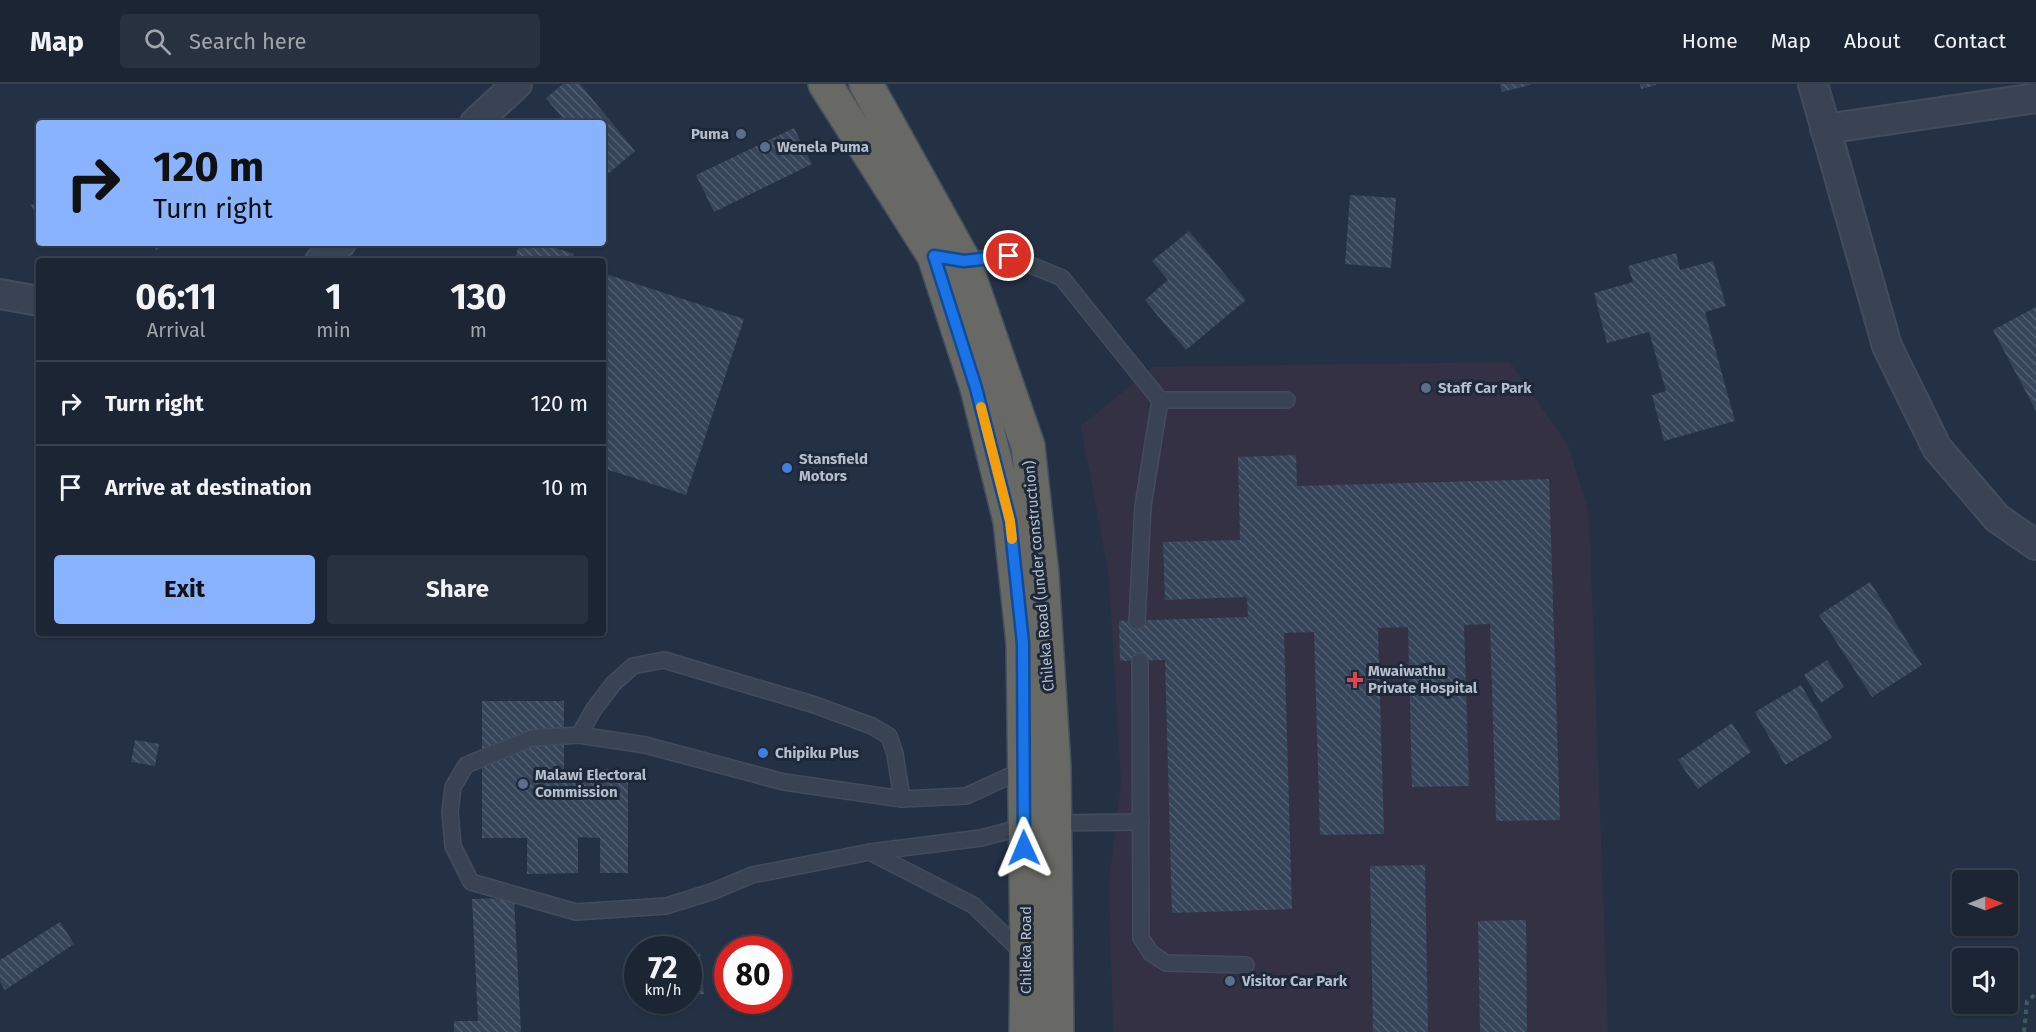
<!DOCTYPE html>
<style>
body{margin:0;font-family:"Fira Sans",sans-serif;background:#28313f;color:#f1f3f6;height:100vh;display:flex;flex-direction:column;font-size:22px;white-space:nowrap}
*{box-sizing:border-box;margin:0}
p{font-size:20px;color:#a0a5ac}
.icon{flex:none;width:33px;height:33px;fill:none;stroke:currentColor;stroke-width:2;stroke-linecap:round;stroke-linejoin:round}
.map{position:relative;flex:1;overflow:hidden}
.drawer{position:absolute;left:36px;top:174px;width:570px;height:378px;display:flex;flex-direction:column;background:#1b2533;border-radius:6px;box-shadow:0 2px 4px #0004,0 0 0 2px #39424e}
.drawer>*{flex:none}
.top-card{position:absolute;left:36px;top:36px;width:570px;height:126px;border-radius:6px;box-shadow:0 2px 4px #0004,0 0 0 2px #39424e;background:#89b3ff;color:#111;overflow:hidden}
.needle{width:39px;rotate:89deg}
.controls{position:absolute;left:1952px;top:786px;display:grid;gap:12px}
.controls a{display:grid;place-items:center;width:66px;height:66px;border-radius:6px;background:#1b2533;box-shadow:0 2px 4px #0004,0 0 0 2px #39424e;font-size:30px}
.speed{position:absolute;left:624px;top:852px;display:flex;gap:12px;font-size:30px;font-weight:700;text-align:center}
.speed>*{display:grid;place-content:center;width:78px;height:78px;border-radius:50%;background:#1b2533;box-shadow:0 2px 4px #0004,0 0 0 2px #39424e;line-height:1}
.speed small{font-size:15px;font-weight:400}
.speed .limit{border:9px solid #d22;background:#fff;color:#111}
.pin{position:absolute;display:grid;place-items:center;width:51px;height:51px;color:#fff;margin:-26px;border:3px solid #fff;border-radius:50%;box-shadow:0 2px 6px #0007}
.me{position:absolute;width:66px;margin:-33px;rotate:359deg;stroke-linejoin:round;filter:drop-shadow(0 0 4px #0008)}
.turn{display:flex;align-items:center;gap:21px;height:126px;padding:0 18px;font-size:27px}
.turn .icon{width:78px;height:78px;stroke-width:2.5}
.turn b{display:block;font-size:42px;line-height:51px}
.eta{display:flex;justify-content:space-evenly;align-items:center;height:102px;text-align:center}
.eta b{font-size:36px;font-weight:700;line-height:42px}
.primary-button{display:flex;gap:12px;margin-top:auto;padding:12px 18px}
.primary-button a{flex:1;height:69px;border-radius:6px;background:#89b3ff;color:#111;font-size:24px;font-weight:700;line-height:69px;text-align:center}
.primary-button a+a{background:#28313f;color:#f1f3f6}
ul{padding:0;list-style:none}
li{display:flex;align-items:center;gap:18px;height:84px;padding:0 18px;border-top:2px solid #39424e}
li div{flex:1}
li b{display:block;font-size:22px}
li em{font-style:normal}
header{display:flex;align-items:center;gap:36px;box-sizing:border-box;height:84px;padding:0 30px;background:#1b2533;border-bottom:2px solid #39424e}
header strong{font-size:28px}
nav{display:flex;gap:33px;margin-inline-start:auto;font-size:21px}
.search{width:420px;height:54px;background:#28313f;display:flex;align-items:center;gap:15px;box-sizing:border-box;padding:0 21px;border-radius:6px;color:#a0a5ac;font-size:22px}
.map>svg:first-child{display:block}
</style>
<header>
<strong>Map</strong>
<div class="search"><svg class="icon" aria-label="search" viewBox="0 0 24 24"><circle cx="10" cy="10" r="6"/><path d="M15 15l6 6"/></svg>Search here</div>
<nav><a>Home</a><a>Map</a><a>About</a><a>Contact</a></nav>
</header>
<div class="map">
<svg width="2036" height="948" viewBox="0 0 2036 948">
<defs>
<pattern id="building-back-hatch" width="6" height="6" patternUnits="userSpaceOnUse" patternTransform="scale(1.5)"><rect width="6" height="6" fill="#36455a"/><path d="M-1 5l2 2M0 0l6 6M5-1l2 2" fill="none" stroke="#515e70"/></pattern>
</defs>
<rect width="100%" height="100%" fill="#243144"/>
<path fill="#343144" d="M1510 278 1569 363 1589 431 1608 948H1113L1109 799 1121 699 1109 493 1081 342 1153 283Z"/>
<g fill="url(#building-back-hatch)">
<path d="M563 0H580L635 67 609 89 603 82V39H567L546 14Z"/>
<path d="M1500 0H1530V1L1502 8Z"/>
<path d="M1640 0H1656V1L1641 5Z"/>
<path d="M794 44 812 80 714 128 696 91Z"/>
<path d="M1350 111 1396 114 1391 184 1345 180Z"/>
<path d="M39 117V135L31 121Z"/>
<path d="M1189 147 1246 216 1186 266 1145 216 1168 196 1152 177Z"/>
<path d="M152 159H169L156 166Z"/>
<path d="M520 159H541L574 170 571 177H514Z"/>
<path d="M1676 169 1680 186 1713 177 1726 222 1705 228 1735 337 1664 357 1652 311 1666 307 1649 248 1607 259 1594 209 1633 198 1628 182Z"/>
<path d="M603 189 744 235 686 411 603 384Z"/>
<path d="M2036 223V327L1993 246Z"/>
<path d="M1296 371 1297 402 1549 395 1560 736 1496 737 1490 540 1464 541 1469 702 1412 703 1408 543 1378 544 1384 750 1320 751 1314 548 1284 549 1292 825 1172 829 1165 576 1120 577 1119 537 1248 533 1247 513 1165 516 1163 458 1240 456 1238 373Z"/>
<path d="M1870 498 1922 581 1872 613 1819 531Z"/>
<path d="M1827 576 1844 603 1821 619 1804 591Z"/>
<path d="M1801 601 1832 654 1785 681 1755 628Z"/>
<path d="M482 617H564V685H628V789H600V754L578 753V789L527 790V754H482Z"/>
<path d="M1732 639 1751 668 1698 705 1678 676Z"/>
<path d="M135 656 159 660 155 682 131 678Z"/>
<path d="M1425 781 1428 948H1373L1370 782Z"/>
<path d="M514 814 521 948H454V937H478L472 815Z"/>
<path d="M1526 836 1527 948H1480L1478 837Z"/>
<path d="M60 838 74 860 5 906 0 898V876Z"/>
<path d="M700 870 704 910 688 911V871Z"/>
</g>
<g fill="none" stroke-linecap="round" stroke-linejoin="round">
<defs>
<g id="service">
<path d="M961 177 1009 172 1062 194 1160 316 1143 422 1137 537"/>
<path d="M1160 316H1287"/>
<path d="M1140 577 1141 854 1151 869 1166 879 1246 881"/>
<path d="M579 651 594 625 613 600 633 582 664 576 815 621 872 642 889 652 895 670 902 715"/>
<path d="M1027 684 966 712 902 715 784 698 645 661 579 651 532 654 466 681 453 703 450 728 453 762 471 798 576 828 666 822 714 807 752 791 870 768 981 754 1027 742"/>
<path d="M1051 739 1141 738"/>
<path d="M870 768 973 821 1025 871"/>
</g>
<g id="minor">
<path d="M1813 0 1887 262 1937 364 1997 434 2036 461"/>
<path d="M475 39 517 0"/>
<path d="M1825 45 2036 14"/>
<path d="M320 177 341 159"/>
<path d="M0 210 39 217"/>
</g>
<g id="trunk">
<path d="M825 0 934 172 977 304 1010 437 1023 559 1027 873 1026 948"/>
<path d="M866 0 964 177 1028 362 1042 490 1054 683 1057 948"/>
</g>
</defs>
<use href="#service" stroke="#434c5c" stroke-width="18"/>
<use href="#minor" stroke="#434c5c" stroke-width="32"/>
<use href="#trunk" stroke="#434e5e" stroke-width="36"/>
<path stroke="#40595c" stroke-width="4" stroke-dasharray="4.5 4.5" stroke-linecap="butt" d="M2024 948 2027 917 2036 910"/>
<use href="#service" stroke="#394353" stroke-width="15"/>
<use href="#minor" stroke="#394353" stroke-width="28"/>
<use href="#trunk" stroke="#686864" stroke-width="33"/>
</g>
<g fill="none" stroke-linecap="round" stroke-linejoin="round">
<defs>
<path id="route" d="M1009 172 964 177 934 172 976 304 1010 437 1023 559 1024 764"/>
</defs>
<use href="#route" stroke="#114b97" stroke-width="15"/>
<use href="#route" stroke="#1a73e8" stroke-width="10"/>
<path stroke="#f59e0b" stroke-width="10" d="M981 323 1010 437 1012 455"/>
</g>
<g fill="#5c6f8a" stroke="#1d2839" stroke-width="2">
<circle cx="741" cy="50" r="6"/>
<circle cx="765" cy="63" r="6"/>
<circle cx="1426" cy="304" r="6"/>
<circle cx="523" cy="700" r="6"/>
<circle cx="1230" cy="897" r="6"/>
</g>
<g fill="#3f7fe0" stroke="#1d2839" stroke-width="2">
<circle cx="787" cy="384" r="6"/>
<circle cx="763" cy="669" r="6"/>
</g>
<path fill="#e0444e" stroke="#1d2839" stroke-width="2" d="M1352 587h6v6h6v6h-6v6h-6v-6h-6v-6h6z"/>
<g text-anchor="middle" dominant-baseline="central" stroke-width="6" stroke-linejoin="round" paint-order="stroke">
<g font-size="15" font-weight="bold" fill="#b6becd" stroke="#1d2839" text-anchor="start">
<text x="729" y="50" text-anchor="end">Puma</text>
<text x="777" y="63">Wenela Puma</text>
<text x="1438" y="304">Staff Car Park</text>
<text x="799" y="375">Stansfield<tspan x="799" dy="17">Motors</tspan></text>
<text x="1368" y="587">Mwaiwathu<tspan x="1368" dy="17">Private Hospital</tspan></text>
<text x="775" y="669">Chipiku Plus</text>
<text x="535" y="691">Malawi Electoral<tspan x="535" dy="17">Commission</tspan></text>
<text x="1242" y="897">Visitor Car Park</text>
</g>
<g font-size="15" fill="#b6becd" stroke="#1d2839">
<text transform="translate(1039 492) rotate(-95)">Chileka Road (under construction)</text>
<text transform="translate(1026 866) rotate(-90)">Chileka Road</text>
</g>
</g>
</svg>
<div class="controls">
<a><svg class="needle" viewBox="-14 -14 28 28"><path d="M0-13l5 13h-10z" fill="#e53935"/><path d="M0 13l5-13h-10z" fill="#a0a5ac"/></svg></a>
<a><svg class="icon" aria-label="sound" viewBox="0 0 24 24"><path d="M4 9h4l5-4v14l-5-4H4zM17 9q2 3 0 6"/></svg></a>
</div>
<div class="speed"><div>72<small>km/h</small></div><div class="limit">80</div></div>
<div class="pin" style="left:1009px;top:172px;background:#d93025"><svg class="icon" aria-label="arrive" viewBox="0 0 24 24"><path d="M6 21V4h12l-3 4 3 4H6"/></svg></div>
<svg class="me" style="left:1024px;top:764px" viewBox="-20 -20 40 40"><path d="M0-17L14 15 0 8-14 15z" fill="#1a73e8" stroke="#fff" stroke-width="4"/></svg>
<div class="top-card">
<div class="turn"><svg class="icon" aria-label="right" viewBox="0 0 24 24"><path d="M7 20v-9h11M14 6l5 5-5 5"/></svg><div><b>120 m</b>Turn right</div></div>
</div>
<section class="drawer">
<div class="eta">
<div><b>06:11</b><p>Arrival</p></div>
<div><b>1</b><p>min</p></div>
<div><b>130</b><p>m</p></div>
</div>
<ul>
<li><svg class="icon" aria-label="right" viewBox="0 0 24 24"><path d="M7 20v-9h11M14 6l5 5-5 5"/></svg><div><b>Turn right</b></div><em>120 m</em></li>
<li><svg class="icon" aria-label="arrive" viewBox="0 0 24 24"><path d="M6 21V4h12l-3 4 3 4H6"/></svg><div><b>Arrive at destination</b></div><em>10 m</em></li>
</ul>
<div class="primary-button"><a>Exit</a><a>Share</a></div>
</section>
</div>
